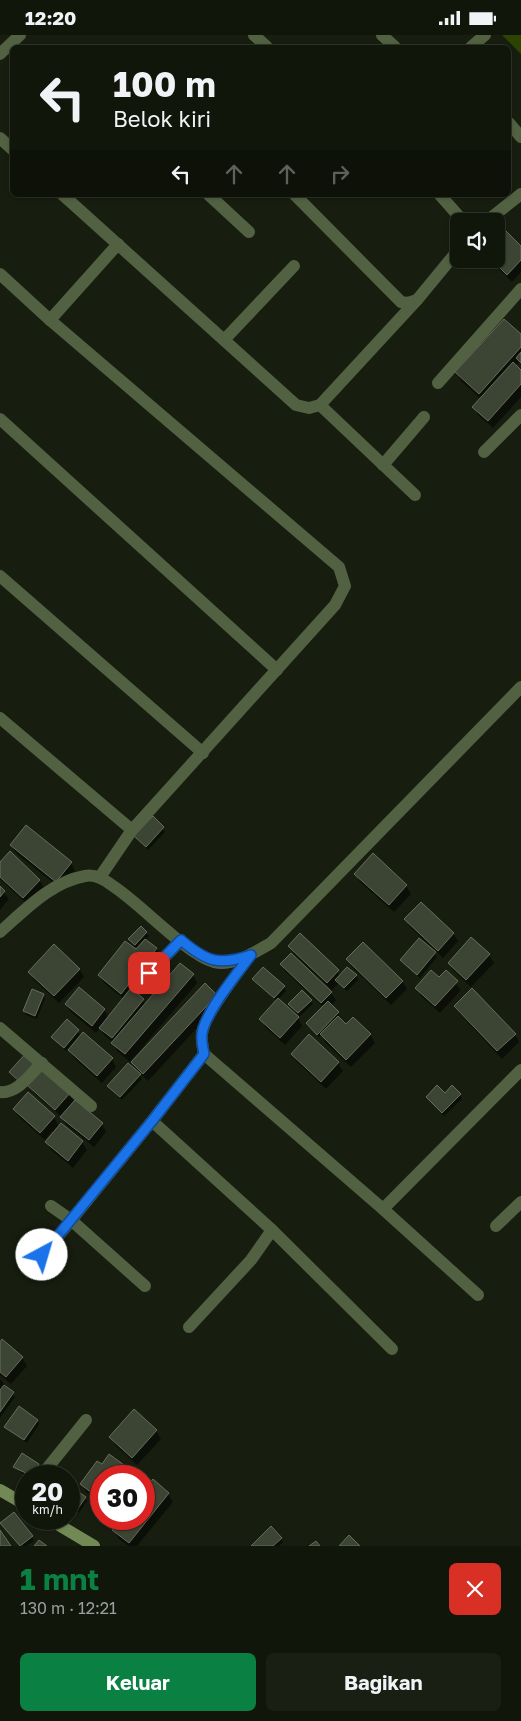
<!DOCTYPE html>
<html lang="id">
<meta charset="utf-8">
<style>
body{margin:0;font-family:"Golos Text",sans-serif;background:#1a1f14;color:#f1f3f6;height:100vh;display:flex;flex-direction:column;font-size:19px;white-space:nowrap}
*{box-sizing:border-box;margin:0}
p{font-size:16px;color:#9c9f9d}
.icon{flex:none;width:28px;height:28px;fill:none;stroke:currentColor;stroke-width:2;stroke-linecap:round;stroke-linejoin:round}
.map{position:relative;height:1511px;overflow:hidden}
.details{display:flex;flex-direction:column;background:#11160b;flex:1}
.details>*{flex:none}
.banner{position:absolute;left:10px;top:10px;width:501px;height:152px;border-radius:8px;box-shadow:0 1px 4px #0004,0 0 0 1px #30352c;background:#11160b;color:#f1f3f6;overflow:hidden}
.tools{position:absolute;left:450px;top:178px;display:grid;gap:10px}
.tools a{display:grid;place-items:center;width:55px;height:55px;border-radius:8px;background:#11160b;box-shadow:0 1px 4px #0004,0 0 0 1px #30352c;font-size:25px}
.speed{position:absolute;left:15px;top:1430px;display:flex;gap:10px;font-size:25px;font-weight:700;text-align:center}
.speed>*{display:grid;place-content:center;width:65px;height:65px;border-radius:50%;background:#11160b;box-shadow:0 1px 4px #0004,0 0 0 1px #30352c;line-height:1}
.speed small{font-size:12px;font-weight:400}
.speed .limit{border:8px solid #d22;background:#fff;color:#111}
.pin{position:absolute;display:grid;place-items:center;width:42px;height:42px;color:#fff;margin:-21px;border-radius:10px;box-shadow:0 2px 8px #0006}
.me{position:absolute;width:55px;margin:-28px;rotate:39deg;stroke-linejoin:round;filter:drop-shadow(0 0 4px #0008)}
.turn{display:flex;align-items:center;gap:18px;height:105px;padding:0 20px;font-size:22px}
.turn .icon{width:65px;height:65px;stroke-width:2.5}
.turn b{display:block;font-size:35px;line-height:42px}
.lanes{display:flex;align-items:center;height:48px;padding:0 20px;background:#0003;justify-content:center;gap:25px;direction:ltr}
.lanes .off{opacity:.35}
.round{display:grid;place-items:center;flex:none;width:52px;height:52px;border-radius:8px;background:#1a1f14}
.headline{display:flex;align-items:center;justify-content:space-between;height:85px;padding:0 20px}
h1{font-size:30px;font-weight:700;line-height:38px;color:#0b8043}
.button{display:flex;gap:10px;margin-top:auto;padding:10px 20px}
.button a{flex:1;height:58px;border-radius:8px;background:#0b8043;color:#fff;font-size:20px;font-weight:700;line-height:58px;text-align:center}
.button a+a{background:#1a1f14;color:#f1f3f6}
.status{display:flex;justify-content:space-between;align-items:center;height:35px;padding:0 25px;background:#11160b;direction:ltr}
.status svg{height:14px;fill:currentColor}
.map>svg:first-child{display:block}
</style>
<div class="status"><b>12:20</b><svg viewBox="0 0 49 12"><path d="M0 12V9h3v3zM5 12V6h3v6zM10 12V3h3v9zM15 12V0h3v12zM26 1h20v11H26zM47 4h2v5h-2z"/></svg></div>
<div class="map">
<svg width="521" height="1511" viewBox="0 0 521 1511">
<rect width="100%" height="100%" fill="#171d0f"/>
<path fill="#2c4302" d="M502 0H521V19Z"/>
<g fill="#0007">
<path d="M521 212V237L512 247 489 224H496Z"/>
<path d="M521 301V328L519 327 515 331 521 336V362L493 393 478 380 474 372 481 364 461 346 457 338Z"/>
<path d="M153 783 165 797 148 815 136 801Z"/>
<path d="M11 810 71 828 75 836 61 854 16 818Z"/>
<path d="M373 820 406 851 411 859 394 877 360 847 356 839Z"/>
<path d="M0 829 39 845 44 853 28 870 0 844Z"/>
<path d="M0 853 9 864 0 875Z"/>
<path d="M406 884 453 898 458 906 443 923 410 892Z"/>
<path d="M141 893 149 901 145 905 156 914 161 922 133 957 146 969 193 940 197 948 130 1027 117 1016 113 1007 105 1001 100 993 96 998 71 977 66 970 104 975 109 983 124 964 104 948 100 940 136 916 138 914 130 905Z"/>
<path d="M300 900 341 941H356L358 945 347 956 339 948 332 955 294 919 290 911Z"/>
<path d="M471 904 489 920 494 928 471 952 454 936 449 928Z"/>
<path d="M434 918 437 922 420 943 402 925Z"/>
<path d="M348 924 402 946 407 954 391 970 352 932Z"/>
<path d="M281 930 331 958 336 965 331 971 338 978 340 982 338 984 346 991 370 1000 375 1008 351 1032 326 1008 322 1000 319 1002 309 992 307 988 323 972 286 937Z"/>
<path d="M79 934 84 942 59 968 34 945 30 937Z"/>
<path d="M446 937 461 955 440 978 421 961 417 953 439 943Z"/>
<path d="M256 947 284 952 286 956 278 965 298 983 302 991 285 1010 265 992 261 984 277 966Z"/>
<path d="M205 950 220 968 148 1046 138 1037 142 1044 122 1065 109 1051 139 1038 132 1027Z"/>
<path d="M43 960 45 963 37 984 26 980 24 976Z"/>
<path d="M310 966 313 969 300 981 292 973Z"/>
<path d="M455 971 515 999 519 1007 502 1024 460 979Z"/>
<path d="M67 986 81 1001 112 1024 116 1032 102 1048 74 1023 68 1014 66 1016 53 1002Z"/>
<path d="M292 1019 338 1028 343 1036 326 1054 297 1027Z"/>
<path d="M29 1050 69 1059 74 1067 102 1089 106 1097 94 1112 67 1090 61 1081 34 1058Z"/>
<path d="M445 1059 460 1060 462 1064 444 1081 427 1062Z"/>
<path d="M14 1075 54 1082 59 1092 82 1107 87 1115 73 1133 51 1115 47 1107 54 1098 52 1096 45 1105 19 1082Z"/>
<path d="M0 1309 22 1323 27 1331 11 1349 0 1340Z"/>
<path d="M0 1344 15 1362 0 1383Z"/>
<path d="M134 1376 156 1396 161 1404 137 1430 115 1410 111 1402Z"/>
<path d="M37 1386 39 1389 27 1408 6 1392Z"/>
<path d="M110 1421 137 1441H101V1468L86 1457 81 1449 102 1431Z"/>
<path d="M38 1430 40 1434 36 1441 26 1442 15 1432Z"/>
<path d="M153 1446 168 1459 173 1467 137 1511H128L118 1503 114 1495 123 1484H144V1457Z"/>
<path d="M69 1460 71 1464 85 1463 87 1466 79 1478 69 1469Z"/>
<path d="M4 1492 32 1502 34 1506 27 1511H19Z"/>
<path d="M281 1503 283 1507 279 1511H253Z"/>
</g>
<g fill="#3c4434" stroke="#666e5d">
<path d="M505 195 521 211V225L507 240 491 224H496V204Z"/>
<path d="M504 284 521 299V312L479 359 455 337Z"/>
<path d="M521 317V328L516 323Z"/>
<path d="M513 327 521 335V349L488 386 472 372Z"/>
<path d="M153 781 164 792 146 812 134 801Z"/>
<path d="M26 790 72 827 56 847 10 810Z"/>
<path d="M10 816 40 845 23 863 0 842V827Z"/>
<path d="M373 818 407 850 389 870 354 839Z"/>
<path d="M0 851 5 856 0 862Z"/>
<path d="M421 867 454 898 438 916 404 884Z"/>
<path d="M141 891 147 897 135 910 128 904Z"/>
<path d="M300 898 339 935 327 948 288 911Z"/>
<path d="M471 902 490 919 466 945 448 928Z"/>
<path d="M419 903 436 917 417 940 400 925Z"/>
<path d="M145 904 157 913 121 959 98 940 125 906 136 914Z"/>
<path d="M363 907 403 946 386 963 346 924Z"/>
<path d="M54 909 80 934 54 961 28 937Z"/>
<path d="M291 918 332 957 321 968 280 929Z"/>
<path d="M180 928 194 939 125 1019 111 1008Z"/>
<path d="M263 932 285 951 274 963 252 944Z"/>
<path d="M347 932 357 940 344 953 335 945Z"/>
<path d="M431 935 439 942 446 935 458 946 435 971 415 953Z"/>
<path d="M205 948 217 960 143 1039 131 1027Z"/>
<path d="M79 952 105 974 92 991 65 969Z"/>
<path d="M131 953 144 964 112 1003 99 993Z"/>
<path d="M472 953 516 999 497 1016 454 971Z"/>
<path d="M32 954 44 959 35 981 23 976Z"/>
<path d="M302 955 312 965 298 978 288 969Z"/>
<path d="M278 963 299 982 280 1003 259 984Z"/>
<path d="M328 966 339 977 317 1000 306 988Z"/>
<path d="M338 981 346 989 353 982 371 999 346 1025 320 999Z"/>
<path d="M67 984 79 995 64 1013 51 1002Z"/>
<path d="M83 997 113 1023 97 1041 68 1015Z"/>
<path d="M309 999 339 1027 321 1047 291 1019Z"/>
<path d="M27 1017 37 1028 20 1047 9 1037Z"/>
<path d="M128 1028 141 1039 120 1062 107 1051Z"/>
<path d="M42 1033 70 1058 55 1075 27 1050Z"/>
<path d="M437 1050 445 1058 452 1050 461 1059 442 1078 426 1062Z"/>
<path d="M28 1057 55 1081 40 1098 13 1074Z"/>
<path d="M75 1065 103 1088 89 1105 60 1082Z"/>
<path d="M61 1088 83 1106 68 1126 45 1107Z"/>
<path d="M2 1304 23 1322 6 1342 0 1337V1307Z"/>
<path d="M4 1350 14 1357 0 1377V1355Z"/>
<path d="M19 1371 38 1385 24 1405 4 1392Z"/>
<path d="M134 1374 157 1395 132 1423 109 1402Z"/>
<path d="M22 1418 39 1429 32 1441 13 1432Z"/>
<path d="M109 1419 139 1441H101V1465L80 1449 97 1426 102 1429Z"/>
<path d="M153 1444 169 1458 129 1508 112 1495 121 1484H144V1455Z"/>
<path d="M76 1455 86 1462 77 1475 69 1470V1465Z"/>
<path d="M14 1477 33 1501 20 1511 0 1488Z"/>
<path d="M271 1491 282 1503 273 1511H251Z"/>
<path d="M0 1495 11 1511H0Z"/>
<path d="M349 1500 360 1511H339Z"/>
<path d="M39 1505 47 1511H34Z"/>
<path d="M316 1506 320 1511H309Z"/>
</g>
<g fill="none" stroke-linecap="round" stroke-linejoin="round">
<g stroke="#526142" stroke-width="12">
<path d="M254 0 267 12"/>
<path d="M382 0 395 12"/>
<path d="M471 12 485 0"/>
<path d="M0 19 20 0"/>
<path d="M509 88 521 102"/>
<path d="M0 103 12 114"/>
<path d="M63 160 296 370 309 373 320 370 417 265 459 214"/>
<path d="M209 160 249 197"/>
<path d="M295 160 401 267 408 268 417 265"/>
<path d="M440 160 463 186"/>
<path d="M487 186 521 159"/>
<path d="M0 239 50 285"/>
<path d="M224 305 294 231"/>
<path d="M438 348 521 254"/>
<path d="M320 370 415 460"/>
<path d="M0 384 277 635"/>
<path d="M484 417 521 380"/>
<path d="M383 430 424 382"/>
<path d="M0 541 203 718"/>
<path d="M0 683 132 795 335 570 345 551 339 532 50 285 118 209"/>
<path d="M100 842 132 795"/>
<path d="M0 897C25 875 51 847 85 841 96 839 105 845 113 851 141 869 186 919 214 927 233 932 255 917 271 908L521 652"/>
<path d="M139 949 181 905"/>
<path d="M0 993 91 1071"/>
<path d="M204 1019 383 1174 521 1035"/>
<path d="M0 1057C18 1059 30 1039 42 1028"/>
<path d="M51 1171 71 1185 145 1251"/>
<path d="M383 1174 478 1260"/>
<path d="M496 1191 521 1167"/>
<path d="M272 1195 392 1314"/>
<path d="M33 1232 152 1086"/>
<path d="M189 1292 251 1225 272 1195 152 1086 204 1019C203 1013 201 1005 202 999 204 979 239 937 251 919"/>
<path d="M41 1441 86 1385"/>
</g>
<g stroke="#728956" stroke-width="12">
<path d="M0 1455 26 1470"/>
<path d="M49 1484 94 1511"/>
</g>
</g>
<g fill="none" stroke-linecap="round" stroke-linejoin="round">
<defs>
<path id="route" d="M42 1220 152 1086 204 1019C203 1013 201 1005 202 999 204 979 238 937 251 920 219 931 207 927 181 905L149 938"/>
</defs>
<use href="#route" stroke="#114b97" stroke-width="12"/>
<use href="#route" stroke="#1a73e8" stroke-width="9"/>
</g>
</svg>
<div class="tools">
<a><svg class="icon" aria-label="sound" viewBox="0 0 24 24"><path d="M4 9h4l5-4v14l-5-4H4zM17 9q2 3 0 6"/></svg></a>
</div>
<div class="speed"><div>20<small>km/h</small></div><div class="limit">30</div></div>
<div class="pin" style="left:149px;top:938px;background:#d93025"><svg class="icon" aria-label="arrive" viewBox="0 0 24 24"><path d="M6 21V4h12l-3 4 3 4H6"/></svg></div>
<svg class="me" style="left:42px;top:1220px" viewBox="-20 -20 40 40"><circle r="19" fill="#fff"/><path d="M0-13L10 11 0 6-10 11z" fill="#1a73e8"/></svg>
<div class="banner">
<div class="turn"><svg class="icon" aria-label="left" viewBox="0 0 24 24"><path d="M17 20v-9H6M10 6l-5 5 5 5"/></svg><div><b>100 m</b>Belok kiri</div></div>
<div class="lanes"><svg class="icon" aria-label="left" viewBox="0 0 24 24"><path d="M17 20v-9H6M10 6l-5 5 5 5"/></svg><svg class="icon off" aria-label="ahead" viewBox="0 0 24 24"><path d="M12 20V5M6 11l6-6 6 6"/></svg><svg class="icon off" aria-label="ahead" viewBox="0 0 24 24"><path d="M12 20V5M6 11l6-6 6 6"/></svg><svg class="icon off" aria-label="right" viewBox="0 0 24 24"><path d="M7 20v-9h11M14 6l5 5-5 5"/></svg></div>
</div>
</div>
<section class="details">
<div class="headline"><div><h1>1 mnt</h1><p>130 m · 12:21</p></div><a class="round" style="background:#d93025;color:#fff"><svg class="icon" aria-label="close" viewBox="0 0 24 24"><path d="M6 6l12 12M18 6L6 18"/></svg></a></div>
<div class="button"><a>Keluar</a><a>Bagikan</a></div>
</section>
